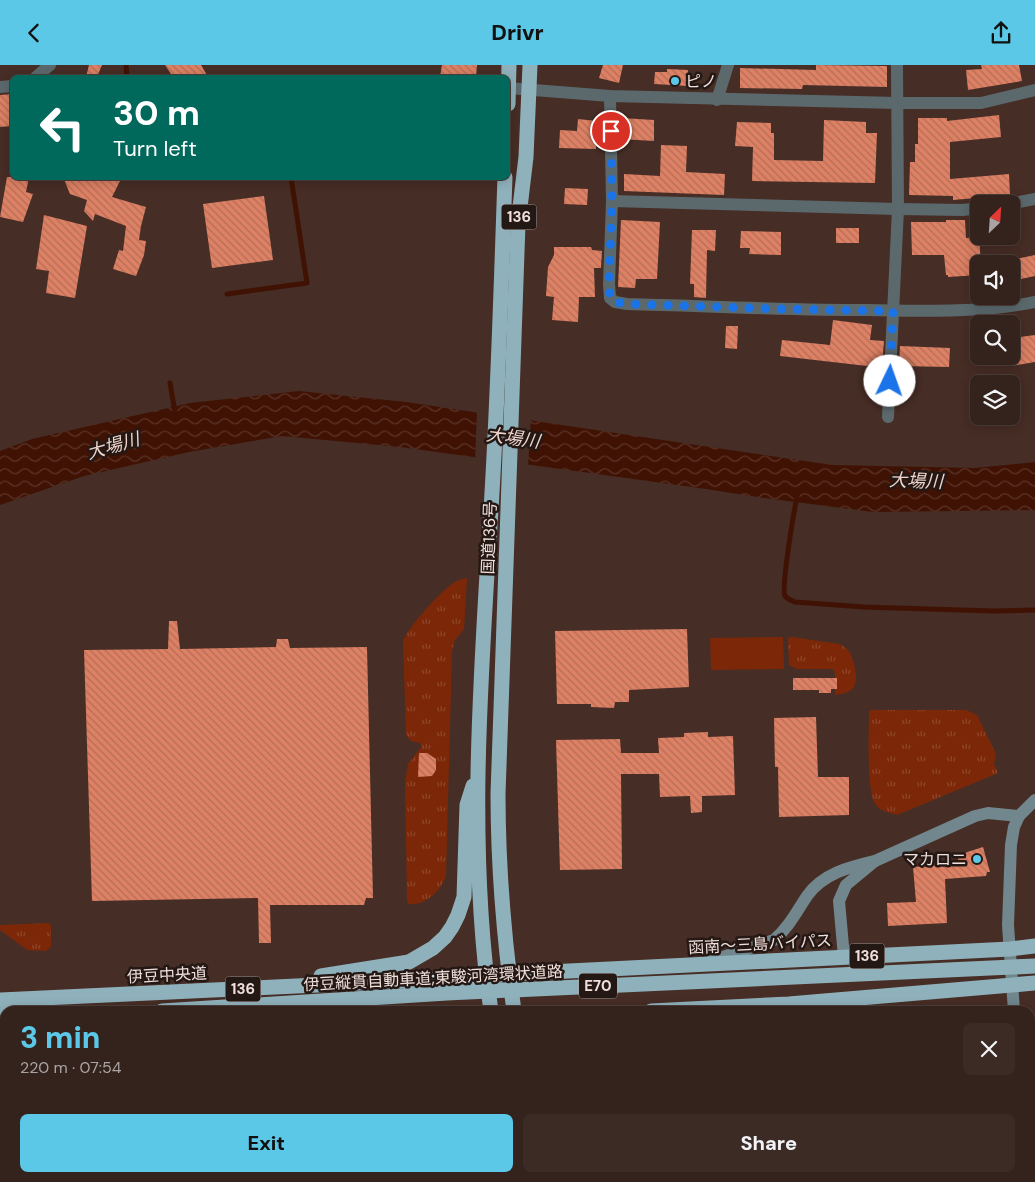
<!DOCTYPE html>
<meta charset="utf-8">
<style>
body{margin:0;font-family:"DM Sans","Noto Sans JP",sans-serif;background:#3c2a25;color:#f1f3f6;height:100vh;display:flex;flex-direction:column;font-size:19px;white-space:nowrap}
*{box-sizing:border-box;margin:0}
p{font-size:16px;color:#a9a4a3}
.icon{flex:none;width:28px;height:28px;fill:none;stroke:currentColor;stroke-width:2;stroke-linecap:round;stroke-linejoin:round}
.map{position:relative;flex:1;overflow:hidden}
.panel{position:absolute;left:0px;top:941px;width:1035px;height:176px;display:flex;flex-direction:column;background:#34221c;border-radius:15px 15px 0 0;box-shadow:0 2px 12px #0003,0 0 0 1px #4e3f3b}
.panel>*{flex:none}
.top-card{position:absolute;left:10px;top:10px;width:500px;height:105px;border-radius:8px;box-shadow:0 2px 12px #0003,0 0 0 1px #4e3f3b;background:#00695c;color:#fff;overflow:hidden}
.needle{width:32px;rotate:25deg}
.tools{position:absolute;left:970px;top:130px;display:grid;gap:10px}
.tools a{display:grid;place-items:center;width:50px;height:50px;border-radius:8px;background:#34221c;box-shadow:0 2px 12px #0003,0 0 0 1px #4e3f3b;font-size:25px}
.pin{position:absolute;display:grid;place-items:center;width:42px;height:42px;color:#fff;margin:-21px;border:2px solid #fff;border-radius:50%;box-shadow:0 1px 5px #0007}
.me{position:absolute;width:55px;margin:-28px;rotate:3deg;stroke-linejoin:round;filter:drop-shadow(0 0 4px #0008)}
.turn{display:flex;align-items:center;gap:18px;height:105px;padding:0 20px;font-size:22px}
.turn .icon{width:65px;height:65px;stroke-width:2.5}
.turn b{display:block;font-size:35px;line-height:42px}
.round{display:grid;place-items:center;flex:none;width:52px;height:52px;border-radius:8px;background:#3c2a25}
.summary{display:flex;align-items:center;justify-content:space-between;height:85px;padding:0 20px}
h1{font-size:30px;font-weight:800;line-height:38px;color:#5ac8e6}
.button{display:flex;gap:10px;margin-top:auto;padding:10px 20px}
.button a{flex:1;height:58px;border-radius:8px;background:#5ac8e6;color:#111;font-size:20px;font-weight:800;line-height:58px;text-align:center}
.button a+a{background:#3c2a25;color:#f1f3f6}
header{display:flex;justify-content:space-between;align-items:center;height:65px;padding:0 20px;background:#5ac8e6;color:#111;font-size:22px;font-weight:800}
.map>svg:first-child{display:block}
</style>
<header><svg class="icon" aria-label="back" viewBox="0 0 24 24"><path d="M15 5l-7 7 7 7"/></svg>Drivr<svg class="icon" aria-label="share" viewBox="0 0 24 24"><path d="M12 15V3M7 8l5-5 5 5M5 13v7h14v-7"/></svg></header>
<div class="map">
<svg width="1035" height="1117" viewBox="0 0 1035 1117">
<defs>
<pattern id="grass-tufts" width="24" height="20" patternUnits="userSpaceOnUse" patternTransform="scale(1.25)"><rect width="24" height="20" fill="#7c2808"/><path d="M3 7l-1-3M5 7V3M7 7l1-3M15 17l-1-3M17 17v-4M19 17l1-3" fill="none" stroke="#8f472b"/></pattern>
<pattern id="water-waves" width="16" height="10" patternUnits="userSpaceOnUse" patternTransform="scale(1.25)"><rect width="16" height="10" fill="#3f1204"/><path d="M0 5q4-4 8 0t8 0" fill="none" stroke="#5b3428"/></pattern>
<pattern id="building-back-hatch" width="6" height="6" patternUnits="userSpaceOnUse" patternTransform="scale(1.25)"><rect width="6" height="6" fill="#de8063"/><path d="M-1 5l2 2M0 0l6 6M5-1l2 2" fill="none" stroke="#b16e59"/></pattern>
</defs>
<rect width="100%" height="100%" fill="#462d25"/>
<g fill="url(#grass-tufts)">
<path d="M467 513 464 564 455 575 452 586 446 811C441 825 426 841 409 839L407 836 405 717 408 699 422 681 420 678 411 676 406 670 403 577C406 564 446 519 459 515 461 514 464 514 467 513Z"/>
<path d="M792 572 839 579C844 581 849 585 851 590 855 599 860 619 851 625 846 629 840 629 835 630V609L833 604H797L789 600 788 573Z"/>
<path d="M870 645H966L977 650 996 689 994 699 998 708 897 750C890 748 880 746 876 740 866 728 869 666 869 647Z"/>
<path d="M49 858 51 861V882L46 886 27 885 0 865V860Z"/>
<path d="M454 1112 455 1117H53L52 1113Z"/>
</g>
<path fill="#7c2808" d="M783 572 784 604 711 605 710 573Z"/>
<path fill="url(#water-waves)" d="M299 326 406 337 832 400 975 403 1035 397V445L873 447 757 432 706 424 400 382 282 371 189 387 84 411 0 440V386L32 374 190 338Z"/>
<path fill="#462d25" d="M477 345 531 353 528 402 475 395Z"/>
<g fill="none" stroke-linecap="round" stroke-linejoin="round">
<g stroke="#3f1204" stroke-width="5">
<path d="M126 0 127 12"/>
<path d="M227 229 307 218 291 112"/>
<path d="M170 318 175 347"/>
<path d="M797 432C794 446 781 522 785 531 787 534 791 535 795 537L864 542 993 546 1035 545"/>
<path d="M49 1112 50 1117"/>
</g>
</g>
<g fill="url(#building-back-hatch)">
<path d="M89 0H102L97 12H86Z"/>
<path d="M165 0H201L208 12H173Z"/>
<path d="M442 0H477L476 12H440Z"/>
<path d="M603 0H623L619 18 599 13Z"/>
<path d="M816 0 887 1V22L803 20 802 24 740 23V3L816 5Z"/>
<path d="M981 0H1019L1022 16 968 25 966 5 982 4Z"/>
<path d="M667 4 688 5V21L654 19 655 7H667Z"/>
<path d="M12 29V61L0 62V30Z"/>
<path d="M999 50 1001 72 950 77V114L1009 109 1010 130 953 135V131L909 130 910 97H915V79H918V53H947V56Z"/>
<path d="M622 53 654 55V76L621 74Z"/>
<path d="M578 54 597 56 596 84 559 83 560 65 577 66Z"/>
<path d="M824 55 866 57V68H877L875 118 752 116 753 82 735 81 737 57 771 58V68H774V95L823 96Z"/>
<path d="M661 80 687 81 686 107 725 109 724 130 624 126V109L660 111Z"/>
<path d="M7 112H29L26 127 33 129 23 157 0 152Z"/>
<path d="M63 112H122L112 132 146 142 141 161 139 175 146 176 144 190 136 211 113 204 119 185 123 186 126 161 95 149 93 156 84 146 87 135 70 129Z"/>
<path d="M565 123 588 124 587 140 564 139Z"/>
<path d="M264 131 273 195 212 203 203 139Z"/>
<path d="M44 150 87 161 75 233 46 228 49 206 36 204Z"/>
<path d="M621 155 660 157 657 214H636L635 223 618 222Z"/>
<path d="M946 155H965L966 173 979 172 981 199H979V210L948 212V210H946L944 190H912L911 157H946Z"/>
<rect x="836" y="163" width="23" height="15"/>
<path d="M692 165H716L715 186 707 185 706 233 694 232V219H690Z"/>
<path d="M741 166 781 167V190L749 189 750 183H740Z"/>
<path d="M554 182H591L592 185 602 186 601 203H594L595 232H579L578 257 552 255 554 232 546 231 548 202 554 190Z"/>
<path d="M1035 190V211L1021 214 1016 194Z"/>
<path d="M833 255 872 260 870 275 884 276 882 301 867 300V301L780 291 782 275 830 280Z"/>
<path d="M726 261H738L737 284 725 283Z"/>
<path d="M1035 270V297L1011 301V273Z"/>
<path d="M900 281 950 283 949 302 899 301Z"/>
<path d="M169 556H177L180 584 276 582 277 574H288L290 583 367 582 373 833H366L364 840H270L271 878H259L258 833 92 836 84 585 168 584Z"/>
<path d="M687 564 689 622 629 625V637H615L614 643 591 642V639H557L555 566Z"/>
<path d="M793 613H837V624H831V628H819V625H793Z"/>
<path d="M816 652 818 712H849V750L779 752 778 702H775L774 653Z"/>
<path d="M708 667V672L733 671 735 730 702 731V747L691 748 690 731 660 732 659 709H621L622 804 560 805 556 675 620 674 621 688H659L658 673 684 672V668Z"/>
<path d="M419 688H427L436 694V705L432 711 418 712Z"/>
<path d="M983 782 990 807H987L986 811 945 814 947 858 888 861 887 838 916 837 913 802 958 799V790Z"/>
</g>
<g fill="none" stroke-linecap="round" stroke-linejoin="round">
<g stroke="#5b696d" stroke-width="12">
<path d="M36 12 50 0"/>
<path d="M0 22 12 21"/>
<path d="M508 23 610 31 898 38H981L1035 25"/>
<path d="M610 31 612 136 609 219 610 233 615 237 627 239C707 241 787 245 868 245 923 246 980 248 1035 237"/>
<path d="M717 35 728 0"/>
<path d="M612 136 898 144 963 145 979 143"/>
<path d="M1009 139 1035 134"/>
<path d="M888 352 898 144 897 0"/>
<path d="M0 1052 5 1057"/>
<path d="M1030 1099 1035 1100"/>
<path d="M34 1112 35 1117"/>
<path d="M482 1117 483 1112"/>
<path d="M760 1117V1112"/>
</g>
<g stroke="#71868d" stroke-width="12">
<path d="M875 796 975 751 988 748 1019 751 1035 735"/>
<path d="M711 896 774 875C789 862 797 846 807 831 823 808 850 802 875 796L846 820 839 836 844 892"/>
<path d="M1014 946 1008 860 1011 780 1014 762 1019 751"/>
</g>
<g stroke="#8fb1bb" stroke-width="15">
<path d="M508 39 509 0"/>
<path d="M321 911 409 897 433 883 445 872 452 862 458 850 464 832 467 740 473 721"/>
<path d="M0 935 486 912 509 909 1010 884 1035 881"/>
<path d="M491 946C467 780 481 610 491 444 498 334 501 223 505 112"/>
<path d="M514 946C504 874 498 802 498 729L518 159 526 92 530 0"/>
<path d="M651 946 789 939 1035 918"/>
<path d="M0 950 5 949"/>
<path d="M0 962 5 961"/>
<path d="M0 978H5"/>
<path d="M521 1112 522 1117"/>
<path d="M539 1112V1117"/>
</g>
<path stroke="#8fb1bb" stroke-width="15" d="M162 946 447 928 1035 901"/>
</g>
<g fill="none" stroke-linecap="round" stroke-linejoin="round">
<path stroke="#1a73e8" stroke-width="9" stroke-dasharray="0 16.2" d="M611 66 612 136 609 219 610 233 615 237 627 239 781 244 893 246 890 316"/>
</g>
<g fill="#5ac8e6" stroke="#241815" stroke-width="2">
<circle cx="675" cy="16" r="5"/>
<circle cx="977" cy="794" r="5"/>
</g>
<g text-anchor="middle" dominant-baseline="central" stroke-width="5" stroke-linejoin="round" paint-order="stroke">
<g fill="#241815" stroke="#b3a39f" stroke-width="1">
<rect x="501.5" y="139.5" width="35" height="25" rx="4"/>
<rect x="849.5" y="878.5" width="35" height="25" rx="4"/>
<rect x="579" y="908.5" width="38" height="25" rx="4"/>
<rect x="225.5" y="911.5" width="35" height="25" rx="4"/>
</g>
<g font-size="15" font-weight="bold" fill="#f0dfda">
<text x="519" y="152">136</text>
<text x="867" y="891">136</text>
<text x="598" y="921">E70</text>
<text x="243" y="924">136</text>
</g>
<g font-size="16" fill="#f0dfda" stroke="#241815" text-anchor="start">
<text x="685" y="16">ピノ</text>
<text x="967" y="794" text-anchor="end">マカロニ</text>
</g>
<g font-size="16" fill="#f0dfda" stroke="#241815">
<text transform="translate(489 473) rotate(-88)">国道136号</text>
<text transform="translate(760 879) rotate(-3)">函南～三島バイパス</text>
<text transform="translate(167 910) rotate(-3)">伊豆中央道</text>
<text transform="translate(433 913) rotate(-3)">伊豆縦貫自動車道;東駿河湾環状道路</text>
</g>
<g font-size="18" font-style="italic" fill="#efd5cd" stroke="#241815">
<text transform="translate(513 373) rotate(8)">大場川</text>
<text transform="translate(113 381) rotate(-16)">大場川</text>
<text transform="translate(916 416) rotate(2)">大場川</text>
</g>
</g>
</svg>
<div class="tools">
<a><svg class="needle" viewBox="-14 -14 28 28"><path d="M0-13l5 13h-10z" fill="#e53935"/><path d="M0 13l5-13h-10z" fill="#a9a4a3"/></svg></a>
<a><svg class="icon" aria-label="sound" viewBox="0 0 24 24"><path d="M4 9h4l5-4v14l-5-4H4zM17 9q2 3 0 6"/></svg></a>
<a><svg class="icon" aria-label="search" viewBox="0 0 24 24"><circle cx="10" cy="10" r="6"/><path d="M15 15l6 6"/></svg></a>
<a><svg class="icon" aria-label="layers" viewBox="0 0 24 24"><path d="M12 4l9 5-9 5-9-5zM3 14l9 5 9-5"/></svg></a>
</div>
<div class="pin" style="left:611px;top:66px;background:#d93025"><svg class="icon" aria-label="arrive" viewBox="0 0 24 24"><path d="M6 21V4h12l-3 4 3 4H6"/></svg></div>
<svg class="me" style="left:890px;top:316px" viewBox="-20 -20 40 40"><circle r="19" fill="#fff"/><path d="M0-13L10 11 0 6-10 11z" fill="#1a73e8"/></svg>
<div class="top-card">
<div class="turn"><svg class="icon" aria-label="left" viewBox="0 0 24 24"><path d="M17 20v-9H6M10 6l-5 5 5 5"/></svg><div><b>30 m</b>Turn left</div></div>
</div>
<section class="panel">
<div class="summary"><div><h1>3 min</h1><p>220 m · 07:54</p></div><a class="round"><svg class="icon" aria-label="close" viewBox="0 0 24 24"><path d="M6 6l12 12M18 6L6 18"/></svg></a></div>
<div class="button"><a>Exit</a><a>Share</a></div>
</section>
</div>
